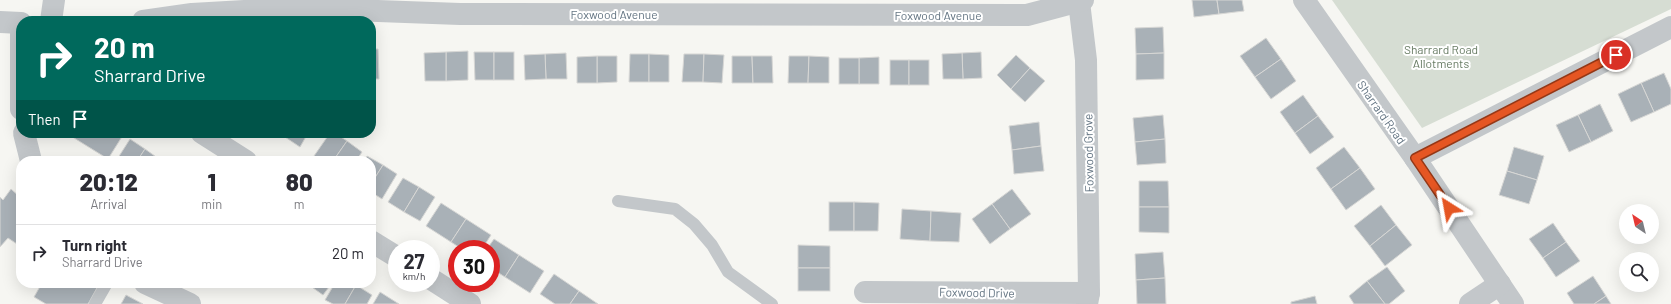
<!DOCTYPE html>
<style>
body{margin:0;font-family:Barlow,sans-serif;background:#f2f2f3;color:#2b2b33;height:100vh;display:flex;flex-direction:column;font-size:15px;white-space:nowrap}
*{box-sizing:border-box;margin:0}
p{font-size:13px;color:#7c7c81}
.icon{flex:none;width:22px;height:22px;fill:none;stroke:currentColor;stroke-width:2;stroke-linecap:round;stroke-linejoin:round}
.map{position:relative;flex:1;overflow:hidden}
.side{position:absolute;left:16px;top:156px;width:360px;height:132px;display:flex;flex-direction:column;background:#fff;border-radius:16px;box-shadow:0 4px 16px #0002}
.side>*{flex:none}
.hud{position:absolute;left:16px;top:16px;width:360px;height:122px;border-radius:16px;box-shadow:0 4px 16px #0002;background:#00695c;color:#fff;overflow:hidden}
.needle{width:26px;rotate:325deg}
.tools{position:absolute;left:1619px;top:204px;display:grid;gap:8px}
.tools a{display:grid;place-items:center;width:40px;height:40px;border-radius:50%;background:#fff;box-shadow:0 4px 16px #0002;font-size:20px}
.speed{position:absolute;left:388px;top:240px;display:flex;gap:8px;font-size:20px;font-weight:700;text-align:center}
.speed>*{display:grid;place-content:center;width:52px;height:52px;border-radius:50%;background:#fff;box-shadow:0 4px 16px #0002;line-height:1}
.speed small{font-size:10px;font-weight:400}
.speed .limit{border:6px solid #d22;background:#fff;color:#111}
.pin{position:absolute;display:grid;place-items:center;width:34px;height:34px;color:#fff;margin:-17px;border:2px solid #fff;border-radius:50%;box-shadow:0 1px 4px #0007}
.me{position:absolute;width:44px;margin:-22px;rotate:326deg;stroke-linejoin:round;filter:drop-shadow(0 0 3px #0008)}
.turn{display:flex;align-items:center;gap:14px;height:84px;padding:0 12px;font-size:18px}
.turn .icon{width:52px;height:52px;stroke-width:2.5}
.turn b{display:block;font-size:28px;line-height:34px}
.then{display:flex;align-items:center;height:38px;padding:0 12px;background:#0003;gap:8px;font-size:15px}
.eta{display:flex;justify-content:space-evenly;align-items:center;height:68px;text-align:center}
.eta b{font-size:24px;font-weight:800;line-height:28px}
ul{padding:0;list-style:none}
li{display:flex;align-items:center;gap:12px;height:56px;padding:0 12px;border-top:1px solid #e1e1e2}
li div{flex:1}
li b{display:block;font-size:15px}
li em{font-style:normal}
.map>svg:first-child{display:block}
</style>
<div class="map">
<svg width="1671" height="304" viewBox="0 0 1671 304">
<rect width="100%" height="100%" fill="#f6f6f2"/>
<path fill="#d6ddd3" d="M1332 0H1671V9L1422 128Z"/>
<g fill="#a9b1b7" stroke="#d7d7d5">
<path d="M1192 0H1217L1219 14 1194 17Z"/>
<path d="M1217 0H1242L1244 11 1219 14Z"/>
<path d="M1163 27 1164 53 1136 54 1135 28Z"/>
<path d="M1266 38 1281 59 1255 77 1240 56Z"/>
<path d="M371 49H378L379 79H371Z"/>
<path d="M468 51V80L446 81V52Z"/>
<path d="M446 52V81H425L424 53Z"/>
<path d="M474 52H494V80H475Z"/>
<rect x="494" y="52" width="20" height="28"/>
<path d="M981 52 982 78 963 79 962 53Z"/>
<path d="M566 53 567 79H546L545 54Z"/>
<path d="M962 53 963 79H943L942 54Z"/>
<path d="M1164 53V79L1136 80V54Z"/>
<path d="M545 54 546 79 525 80 524 55Z"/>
<path d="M630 54H649V82H629Z"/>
<path d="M649 54 669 55V82H649Z"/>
<path d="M684 54H704L703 82H682Z"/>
<path d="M704 54 724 55 722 83 703 82Z"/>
<path d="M1016 55 1030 68 1011 89 997 75Z"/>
<path d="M597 56H617V82L597 83Z"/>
<path d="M597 56V83H577V57Z"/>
<path d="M732 56H752L753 83H732Z"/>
<path d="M752 56H772L773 83H753Z"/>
<path d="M789 56H809L808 83H788Z"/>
<path d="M809 56 829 57V83H808Z"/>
<path d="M879 57V84H859V58Z"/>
<rect x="839" y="58" width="20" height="26"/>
<path d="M1281 59 1296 81 1271 99 1255 77Z"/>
<rect x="890" y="60" width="19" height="25"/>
<rect x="909" y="60" width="20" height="25"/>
<path d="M1030 68 1045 81 1025 102 1011 89Z"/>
<path d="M1664 73 1671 89V104L1654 112 1641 83Z"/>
<path d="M1641 83 1654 112 1631 122 1618 94Z"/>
<path d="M1303 95 1318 116 1295 133 1280 112Z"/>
<path d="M1600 104 1613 131 1591 142 1578 115Z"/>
<path d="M1163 115 1165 139 1135 142 1133 118Z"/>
<path d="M1578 115 1591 142 1569 152 1556 125Z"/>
<path d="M1318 116 1334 137 1310 154 1295 133Z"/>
<path d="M1039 122 1041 146 1012 150 1009 126Z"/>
<path d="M66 133H120L123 135 108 159Z"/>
<path d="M284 133H308L300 147 282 135Z"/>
<path d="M330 133H335L347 141 333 161H323L314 156Z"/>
<path d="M130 139 145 149 137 161H116Z"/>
<path d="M1165 139 1166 163 1137 165 1135 142Z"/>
<path d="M347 141 362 152 356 161H333Z"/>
<path d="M1041 146 1044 171 1014 174 1012 150Z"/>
<path d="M1344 147 1360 168 1331 189 1316 168Z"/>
<path d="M1514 147 1544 156 1537 180 1507 171Z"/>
<path d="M145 149 159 159 158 161H137Z"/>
<path d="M367 156 383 165 371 184V161H365Z"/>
<path d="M383 165 397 174 382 199 371 192V184Z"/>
<path d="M1360 168 1375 189 1346 210 1331 189Z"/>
<path d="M1507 171 1537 180 1529 204 1499 195Z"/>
<path d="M403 178 419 187 404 212 388 202Z"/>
<path d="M1139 181H1168L1169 207H1139Z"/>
<path d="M419 187 435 197 420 221 404 212Z"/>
<path d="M11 189 21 198V240L17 244 8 238 0 247V197L3 200Z"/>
<path d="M1012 189 1031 214 1010 229 992 204Z"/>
<rect x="829" y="202" width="25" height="29"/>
<path d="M854 202 879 203 878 231H854Z"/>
<path d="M441 203 466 219 451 242 426 226Z"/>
<path d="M992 204 1010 229 990 244 972 219Z"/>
<path d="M1381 205 1396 225 1370 246 1354 226Z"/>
<path d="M1139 207H1169V233L1139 232Z"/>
<path d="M902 209 931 211 930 241 900 239Z"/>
<path d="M931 211 961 213 959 242 930 241Z"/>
<path d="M466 219 491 235 482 249H462L451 242Z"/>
<path d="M1553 223 1566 242 1543 258 1529 239Z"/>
<path d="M1396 225 1412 245 1385 266 1370 246Z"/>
<path d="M494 239 519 255 505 277 491 268V249H487Z"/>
<path d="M1566 242 1580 261 1556 277 1543 258Z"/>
<path d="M798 245 830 246V268H798Z"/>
<path d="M1163 252 1165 278 1136 280 1135 254Z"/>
<path d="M519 255 544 271 530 293 505 277Z"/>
<path d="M1387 267 1405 291 1389 304H1385L1367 281Z"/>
<rect x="798" y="268" width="32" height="23"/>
<path d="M554 274 579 291 570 304H555L540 294Z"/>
<path d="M1593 276 1606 296 1594 304H1574L1567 293Z"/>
<path d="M1165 278 1166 304H1137L1136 280Z"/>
<path d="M1367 281 1385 304H1354L1349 296Z"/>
<path d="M42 283H93L98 286 88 304H46L34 297Z"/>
<path d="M311 283H332L323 295 309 285Z"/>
<path d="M335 283H352L356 285 345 304H333L325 300Z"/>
<path d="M356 285 372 295 367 304H345Z"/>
<path d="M579 291 598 304H570Z"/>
<path d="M380 292 399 304H373Z"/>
<path d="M126 295 143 304H121Z"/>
<path d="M1315 296 1317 304H1291V302Z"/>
<path d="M1606 296 1611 304H1594Z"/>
</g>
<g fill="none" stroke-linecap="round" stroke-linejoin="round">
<g stroke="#c3c7ca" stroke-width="12">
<path d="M618 201 675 209 694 224 712 245 728 272 772 304"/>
<path d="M95 304 107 283"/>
</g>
<g stroke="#c3c7ca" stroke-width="22">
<path d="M1304 0 1415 158 1513 304"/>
<path d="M1079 2 1086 60 1089 293 1087 304"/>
<path d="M51 21 54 0"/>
<path d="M143 21 192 14 296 8 460 14 1027 15 1083 0"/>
<path d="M0 22 21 23"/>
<path d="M21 28V109"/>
<path d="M24 133 31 161"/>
<path d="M202 133 246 161"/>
<path d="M1415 158 1671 27"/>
<path d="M371 241 397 257"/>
<path d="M431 279 470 304"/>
<path d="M145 283 190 304"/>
<path d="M865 292 1089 293"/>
<path d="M1470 304 1500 284"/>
</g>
</g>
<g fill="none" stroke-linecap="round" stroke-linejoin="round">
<defs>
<path id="route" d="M1449 208 1415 158 1616 55"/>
</defs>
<use href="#route" stroke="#953817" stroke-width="10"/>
<use href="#route" stroke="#e55623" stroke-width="7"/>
</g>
<g text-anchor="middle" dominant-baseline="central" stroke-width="4" stroke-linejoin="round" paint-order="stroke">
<g font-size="12" fill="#647583" stroke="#fff">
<text x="614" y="14">Foxwood Avenue</text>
<text x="938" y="15">Foxwood Avenue</text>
<text transform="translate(1382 112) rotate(55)">Sharrard Road</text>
<text transform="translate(1088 153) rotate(-91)">Foxwood Grove</text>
<text transform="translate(977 292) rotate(1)">Foxwood Drive</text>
</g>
<g font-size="12" fill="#677b63" stroke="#fff">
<text x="1441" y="49">Sharrard Road<tspan x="1441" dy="14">Allotments</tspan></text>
</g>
</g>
</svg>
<div class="tools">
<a><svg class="needle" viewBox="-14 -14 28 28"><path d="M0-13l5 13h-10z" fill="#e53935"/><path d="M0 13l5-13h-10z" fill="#7c7c81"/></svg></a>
<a><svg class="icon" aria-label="search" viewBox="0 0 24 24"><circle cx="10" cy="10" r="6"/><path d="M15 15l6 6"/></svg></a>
</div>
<div class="speed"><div>27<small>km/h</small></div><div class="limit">30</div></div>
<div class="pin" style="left:1616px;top:55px;background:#d93025"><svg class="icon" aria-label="arrive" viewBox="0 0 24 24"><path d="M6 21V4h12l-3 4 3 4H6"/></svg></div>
<svg class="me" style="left:1449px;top:208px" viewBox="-20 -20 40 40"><path d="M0-17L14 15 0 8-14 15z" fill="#e55623" stroke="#fff" stroke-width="4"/></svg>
<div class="hud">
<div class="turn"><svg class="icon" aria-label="right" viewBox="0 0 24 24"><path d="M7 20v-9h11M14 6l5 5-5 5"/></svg><div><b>20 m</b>Sharrard Drive</div></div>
<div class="then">Then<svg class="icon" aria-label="arrive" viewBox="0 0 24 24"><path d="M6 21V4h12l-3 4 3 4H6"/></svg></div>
</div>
<section class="side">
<div class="eta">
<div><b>20:12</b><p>Arrival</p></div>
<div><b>1</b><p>min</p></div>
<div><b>80</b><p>m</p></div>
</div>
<ul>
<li><svg class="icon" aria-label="right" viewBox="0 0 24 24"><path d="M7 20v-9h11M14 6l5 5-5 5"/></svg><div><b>Turn right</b><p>Sharrard Drive</p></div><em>20 m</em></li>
</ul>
</section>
</div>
